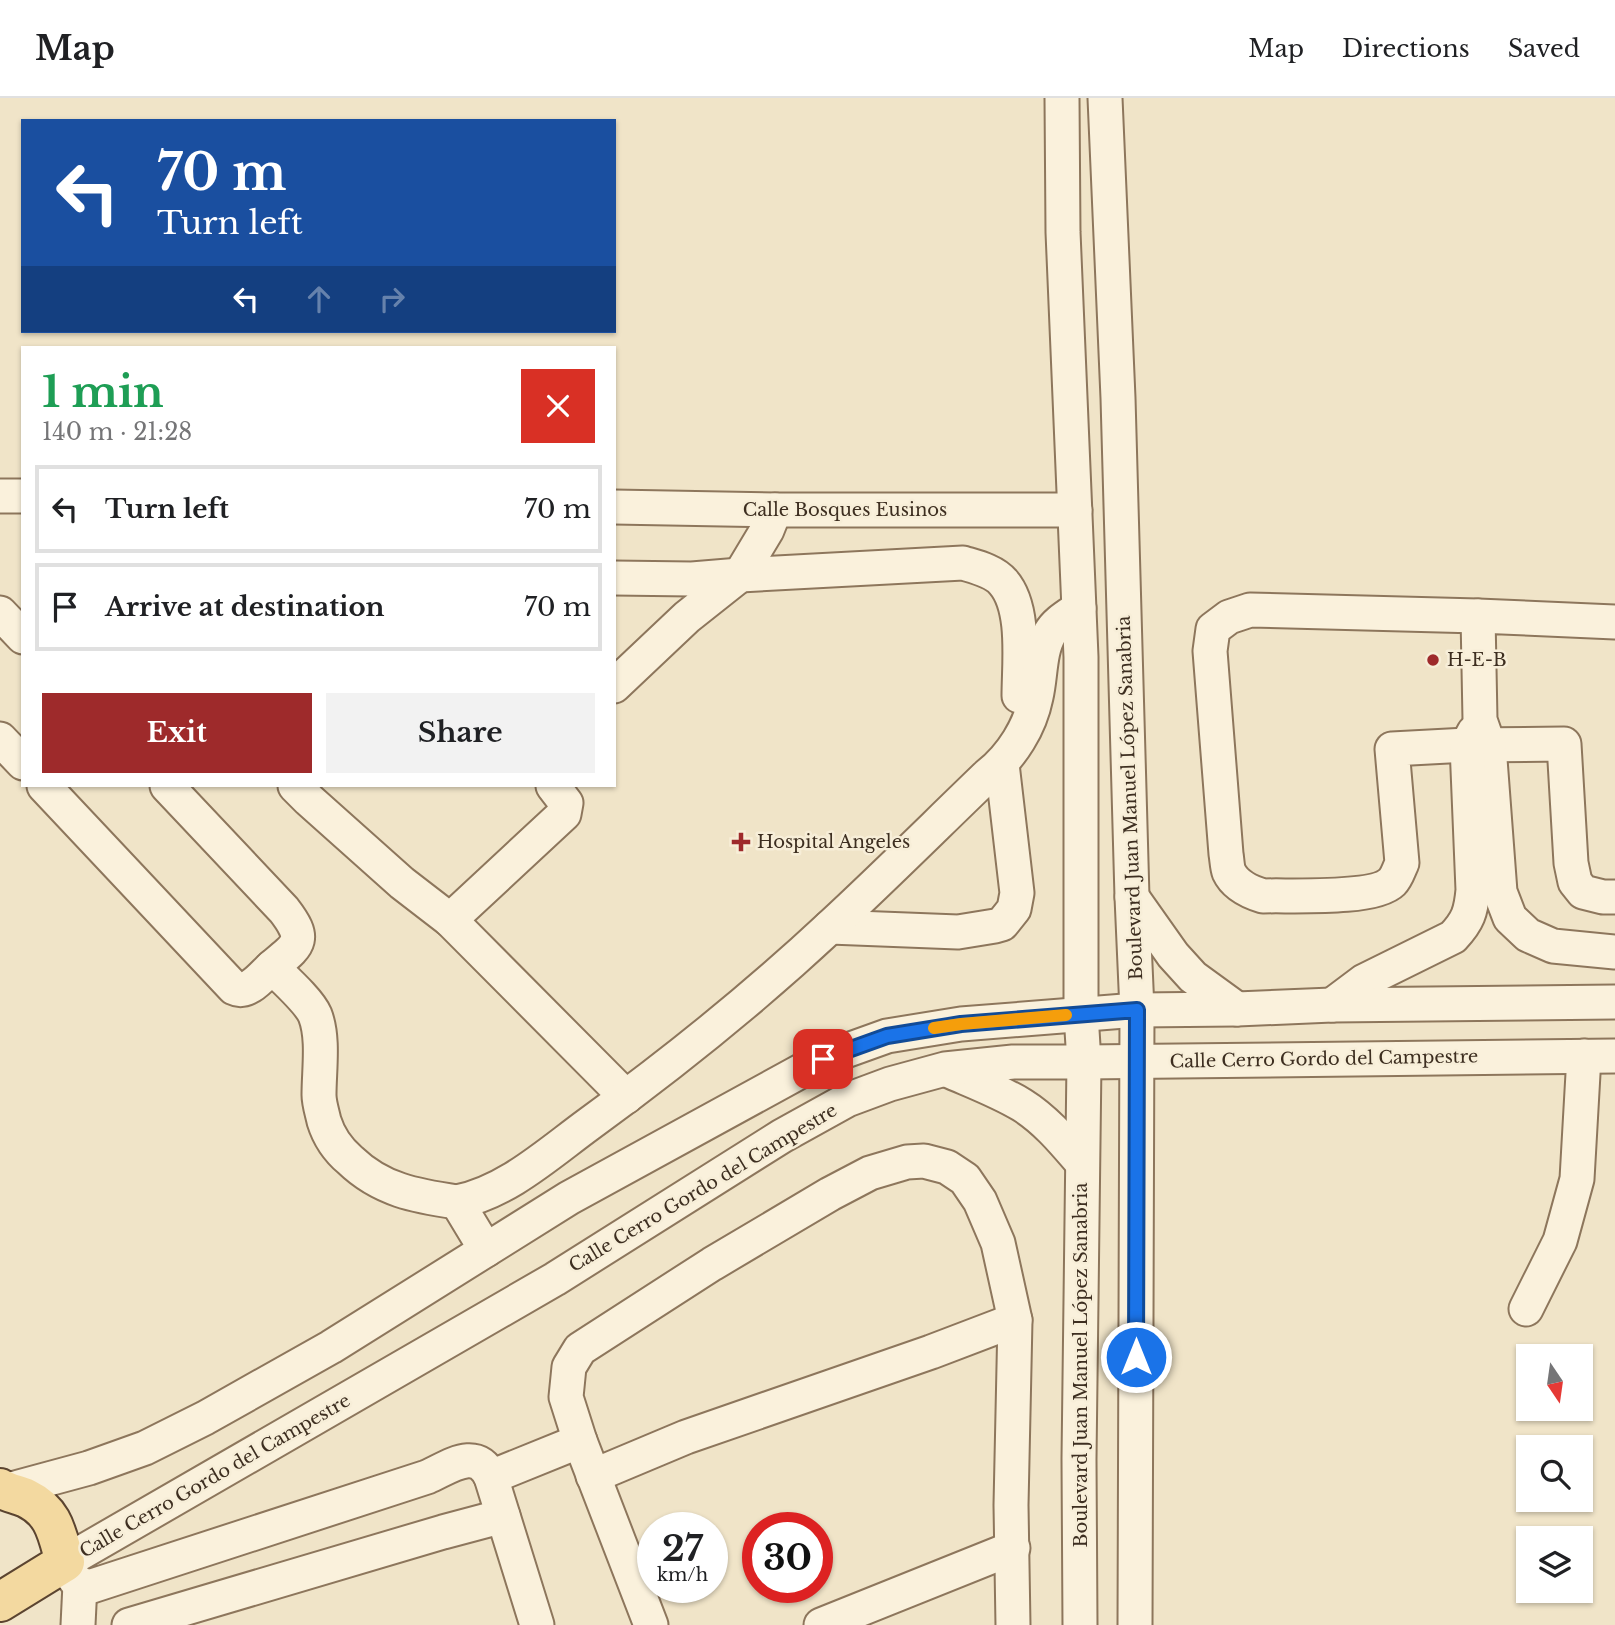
<!DOCTYPE html>
<meta charset="utf-8">
<style>
body{margin:0;font-family:"Libre Baskerville",serif;background:#f2f2f2;color:#202124;height:100vh;display:flex;flex-direction:column;font-size:26px;white-space:nowrap}
*{box-sizing:border-box;margin:0}
p{font-size:23px;color:#757577}
.icon{flex:none;width:38px;height:38px;fill:none;stroke:currentColor;stroke-width:2;stroke-linecap:round;stroke-linejoin:round}
.map{position:relative;flex:1;overflow:hidden}
.panel{position:absolute;left:21px;top:248px;width:595px;height:441px;display:flex;flex-direction:column;background:#fff;border-radius:0px;box-shadow:0 2px 5px #0004}
.panel>*{flex:none}
.banner{position:absolute;left:21px;top:21px;width:595px;height:214px;border-radius:0px;box-shadow:0 2px 5px #0004;background:#1a4fa0;color:#fff;overflow:hidden}
.needle{width:46px;rotate:167deg}
.fabs{position:absolute;left:1516px;top:1246px;display:grid;gap:14px}
.fabs a{display:grid;place-items:center;width:77px;height:77px;border-radius:0px;background:#fff;box-shadow:0 2px 5px #0004;font-size:35px}
.speed{position:absolute;left:637px;top:1414px;display:flex;gap:14px;font-size:35px;font-weight:700;text-align:center}
.speed>*{display:grid;place-content:center;width:91px;height:91px;border-radius:50%;background:#fff;box-shadow:0 2px 5px #0004;line-height:1}
.speed small{font-size:18px;font-weight:400}
.speed .limit{border:10px solid #d22;background:#fff;color:#111}
.pin{position:absolute;display:grid;place-items:center;width:60px;height:60px;color:#fff;margin:-30px;border-radius:14px;box-shadow:0 4px 10px #0006}
.me{position:absolute;width:77px;margin:-38px;rotate:0deg;stroke-linejoin:round;filter:drop-shadow(0 0 5px #0008)}
.turn{display:flex;align-items:center;gap:24px;height:147px;padding:0 21px;font-size:32px}
.turn .icon{width:91px;height:91px;stroke-width:2.5}
.turn b{display:block;font-size:49px;line-height:60px}
.lanes{display:flex;align-items:center;height:66px;padding:0 21px;background:#0003;justify-content:center;gap:35px;direction:ltr}
.lanes .off{opacity:.35}
.round{display:grid;place-items:center;flex:none;width:74px;height:74px;border-radius:0px;background:#f2f2f2}
.summary{display:flex;align-items:center;justify-content:space-between;height:119px;padding:0 21px}
h1{font-size:42px;font-weight:800;line-height:52px;color:#1e9e55}
.primary-button{display:flex;gap:14px;margin-top:auto;padding:14px 21px}
.primary-button a{flex:1;height:80px;border-radius:0px;background:#9e2a2b;color:#fff;font-size:28px;font-weight:800;line-height:80px;text-align:center}
.primary-button a+a{background:#f2f2f2;color:#202124}
ul{padding:0;list-style:none}
li{display:flex;align-items:center;gap:21px;height:88px;margin:0 14px 10px;padding:0 7px;border:4px solid #e0e0e0;border-radius:0px}
li div{flex:1}
li b{display:block;font-size:26px}
li em{font-style:normal}
header{display:flex;align-items:center;gap:42px;box-sizing:border-box;height:98px;padding:0 35px;background:#fff;border-bottom:2px solid #e0e0e0}
header strong{font-size:33px}
nav{display:flex;gap:38px;margin-inline-start:auto;font-size:24px}
.map>svg:first-child{display:block}
</style>
<header>
<strong>Map</strong>
<nav><a>Map</a><a>Directions</a><a>Saved</a></nav>
</header>
<div class="map">
<svg width="1615" height="1527" viewBox="0 0 1615 1527">
<rect width="100%" height="100%" fill="#f0e4c8"/>
<g fill="none" stroke-linecap="round" stroke-linejoin="round">
<defs>
<g id="minor">
<path d="M1062 0 1063 134 1081 559V916L1084 964 1079 1361 1080 1527"/>
<path d="M1105 0 1118 300 1132 799 1137 912 1135 1527"/>
<path d="M0 398H23"/>
<path d="M614 409 775 412H1075"/>
<path d="M740 477 963 465C976 469 994 473 1003 484 1026 510 1019 565 1019 598"/>
<path d="M740 477 767 432 775 412"/>
<path d="M614 480 692 481 740 477 687 519 614 588"/>
<path d="M0 515 23 539"/>
<path d="M1478 518 1250 512 1229 519 1213 531 1210 553 1226 756C1227 761 1227 769 1229 774 1235 787 1250 794 1263 798 1290 797 1374 802 1392 784 1397 779 1399 771 1402 765L1392 651 1467 647 1564 646 1571 765 1575 784 1583 794 1603 799H1615"/>
<path d="M1615 524 1478 518 1480 622 1489 648 1500 794 1510 820 1528 837 1553 848 1615 854"/>
<path d="M0 641 23 665"/>
<path d="M44 688 234 890C248 897 262 878 272 869"/>
<path d="M167 688 284 812C308 843 298 847 272 869 284 881 309 903 315 917 324 940 319 972 319 997 319 1005 322 1014 324 1023 329 1039 337 1051 350 1062 381 1092 416 1098 457 1104"/>
<path d="M295 688 309 702 402 785 450 822 564 716 566 705 553 688"/>
<path d="M1132 799 1173 857 1193 879 1237 911"/>
<path d="M450 822 626 999"/>
<path d="M830 829 958 834 995 828 1002 826 1014 811 1017 795 1002 666"/>
<path d="M1332 907 1364 883 1453 839C1468 823 1471 814 1473 792L1467 647 1474 634"/>
<path d="M947 972C972 983 999 993 1022 1007 1046 1022 1064 1044 1082 1065"/>
<path d="M486 1152 457 1104C507 1094 548 1056 589 1026 673 965 755 899 831 828 884 779 936 727 988 677 1012 658 1030 629 1036 599 1041 578 1039 554 1050 535 1056 524 1069 517 1079 510"/>
<path d="M1526 1211 1560 1143 1577 1081 1584 958"/>
<path d="M593 1378 686 1339 931 1254 1015 1222"/>
<path d="M491 1379 580 1343"/>
<path d="M4 1393 89 1370 145 1350 205 1320 331 1249 569 1100 823 961 887 938 961 926 1137 912 1237 911 1332 907 1615 904"/>
<path d="M78 1527 80 1486"/>
<path d="M129 1527 443 1434 503 1418"/>
<path d="M537 1527 491 1379C476 1348 450 1369 427 1379L92 1488C76 1489 71 1477 65 1464L555 1181 782 1038 847 1002 890 986 945 971 1013 964H1084L1615 958"/>
<path d="M651 1527 580 1343 566 1299 569 1269 580 1251 712 1166 830 1096 870 1075 907 1064 924 1063 947 1069 965 1081 980 1103 998 1145 1015 1222 1011 1407 1013 1527"/>
<path d="M821 1527 1013 1450"/>
</g>
<path id="major" d="M0 1390C8 1395 17 1396 26 1400 55 1414 57 1437 65 1464L0 1504"/>
</defs>
<use href="#minor" stroke="#8d765c" stroke-width="37"/>
<use href="#major" stroke="#5b4430" stroke-width="42"/>
<use href="#minor" stroke="#faf1dc" stroke-width="33"/>
<use href="#major" stroke="#f3d9a0" stroke-width="38"/>
</g>
<g fill="none" stroke-linecap="round" stroke-linejoin="round">
<defs>
<path id="route" d="M823 961 887 938 961 926 1137 912 1136 1259"/>
</defs>
<use href="#route" stroke="#114b97" stroke-width="18"/>
<use href="#route" stroke="#1a73e8" stroke-width="12"/>
<path stroke="#f59e0b" stroke-width="12" d="M934 930 961 926 1066 917"/>
</g>
<g fill="#9e2a2b" stroke="#f7eed8" stroke-width="2.5">
<circle cx="1433" cy="562" r="7"/>
<path d="M737.5 733.5h7v7h7v7h-7v7h-7v-7h-7v-7h7z"/>
</g>
<g text-anchor="middle" dominant-baseline="central" stroke-width="5" stroke-linejoin="round" paint-order="stroke">
<g font-size="18" fill="#3d2e20" stroke="#f7eed8">
<text x="845" y="412">Calle Bosques Eusinos</text>
<text transform="translate(1130 700) rotate(-92)">Boulevard Juan Manuel López Sanabria</text>
<text transform="translate(1324 961) rotate(-1)">Calle Cerro Gordo del Campestre</text>
<text transform="translate(703 1090) rotate(-31)">Calle Cerro Gordo del Campestre</text>
<text transform="translate(1081 1267) rotate(-90)">Boulevard Juan Manuel López Sanabria</text>
<text transform="translate(215 1378) rotate(-30)">Calle Cerro Gordo del Campestre</text>
</g>
<g font-size="18" fill="#3d2e20" stroke="#f7eed8" text-anchor="start">
<text x="1447" y="562">H-E-B</text>
<text x="757" y="744">Hospital Angeles</text>
</g>
</g>
</svg>
<div class="fabs">
<a><svg class="needle" viewBox="-14 -14 28 28"><path d="M0-13l5 13h-10z" fill="#e53935"/><path d="M0 13l5-13h-10z" fill="#757577"/></svg></a>
<a><svg class="icon" aria-label="search" viewBox="0 0 24 24"><circle cx="10" cy="10" r="6"/><path d="M15 15l6 6"/></svg></a>
<a><svg class="icon" aria-label="layers" viewBox="0 0 24 24"><path d="M12 4l9 5-9 5-9-5zM3 14l9 5 9-5"/></svg></a>
</div>
<div class="speed"><div>27<small>km/h</small></div><div class="limit">30</div></div>
<div class="pin" style="left:823px;top:961px;background:#d93025"><svg class="icon" aria-label="arrive" viewBox="0 0 24 24"><path d="M6 21V4h12l-3 4 3 4H6"/></svg></div>
<svg class="me" style="left:1136px;top:1259px" viewBox="-20 -20 40 40"><circle r="17" fill="#1a73e8" stroke="#fff" stroke-width="3"/><path d="M0-11L8 9 0 5-8 9z" fill="#fff"/></svg>
<div class="banner">
<div class="turn"><svg class="icon" aria-label="left" viewBox="0 0 24 24"><path d="M17 20v-9H6M10 6l-5 5 5 5"/></svg><div><b>70 m</b>Turn left</div></div>
<div class="lanes"><svg class="icon" aria-label="left" viewBox="0 0 24 24"><path d="M17 20v-9H6M10 6l-5 5 5 5"/></svg><svg class="icon off" aria-label="ahead" viewBox="0 0 24 24"><path d="M12 20V5M6 11l6-6 6 6"/></svg><svg class="icon off" aria-label="right" viewBox="0 0 24 24"><path d="M7 20v-9h11M14 6l5 5-5 5"/></svg></div>
</div>
<section class="panel">
<div class="summary"><div><h1>1 min</h1><p>140 m · 21:28</p></div><a class="round" style="background:#d93025;color:#fff"><svg class="icon" aria-label="close" viewBox="0 0 24 24"><path d="M6 6l12 12M18 6L6 18"/></svg></a></div>
<ul>
<li><svg class="icon" aria-label="left" viewBox="0 0 24 24"><path d="M17 20v-9H6M10 6l-5 5 5 5"/></svg><div><b>Turn left</b></div><em>70 m</em></li>
<li><svg class="icon" aria-label="arrive" viewBox="0 0 24 24"><path d="M6 21V4h12l-3 4 3 4H6"/></svg><div><b>Arrive at destination</b></div><em>70 m</em></li>
</ul>
<div class="primary-button"><a>Exit</a><a>Share</a></div>
</section>
</div>
